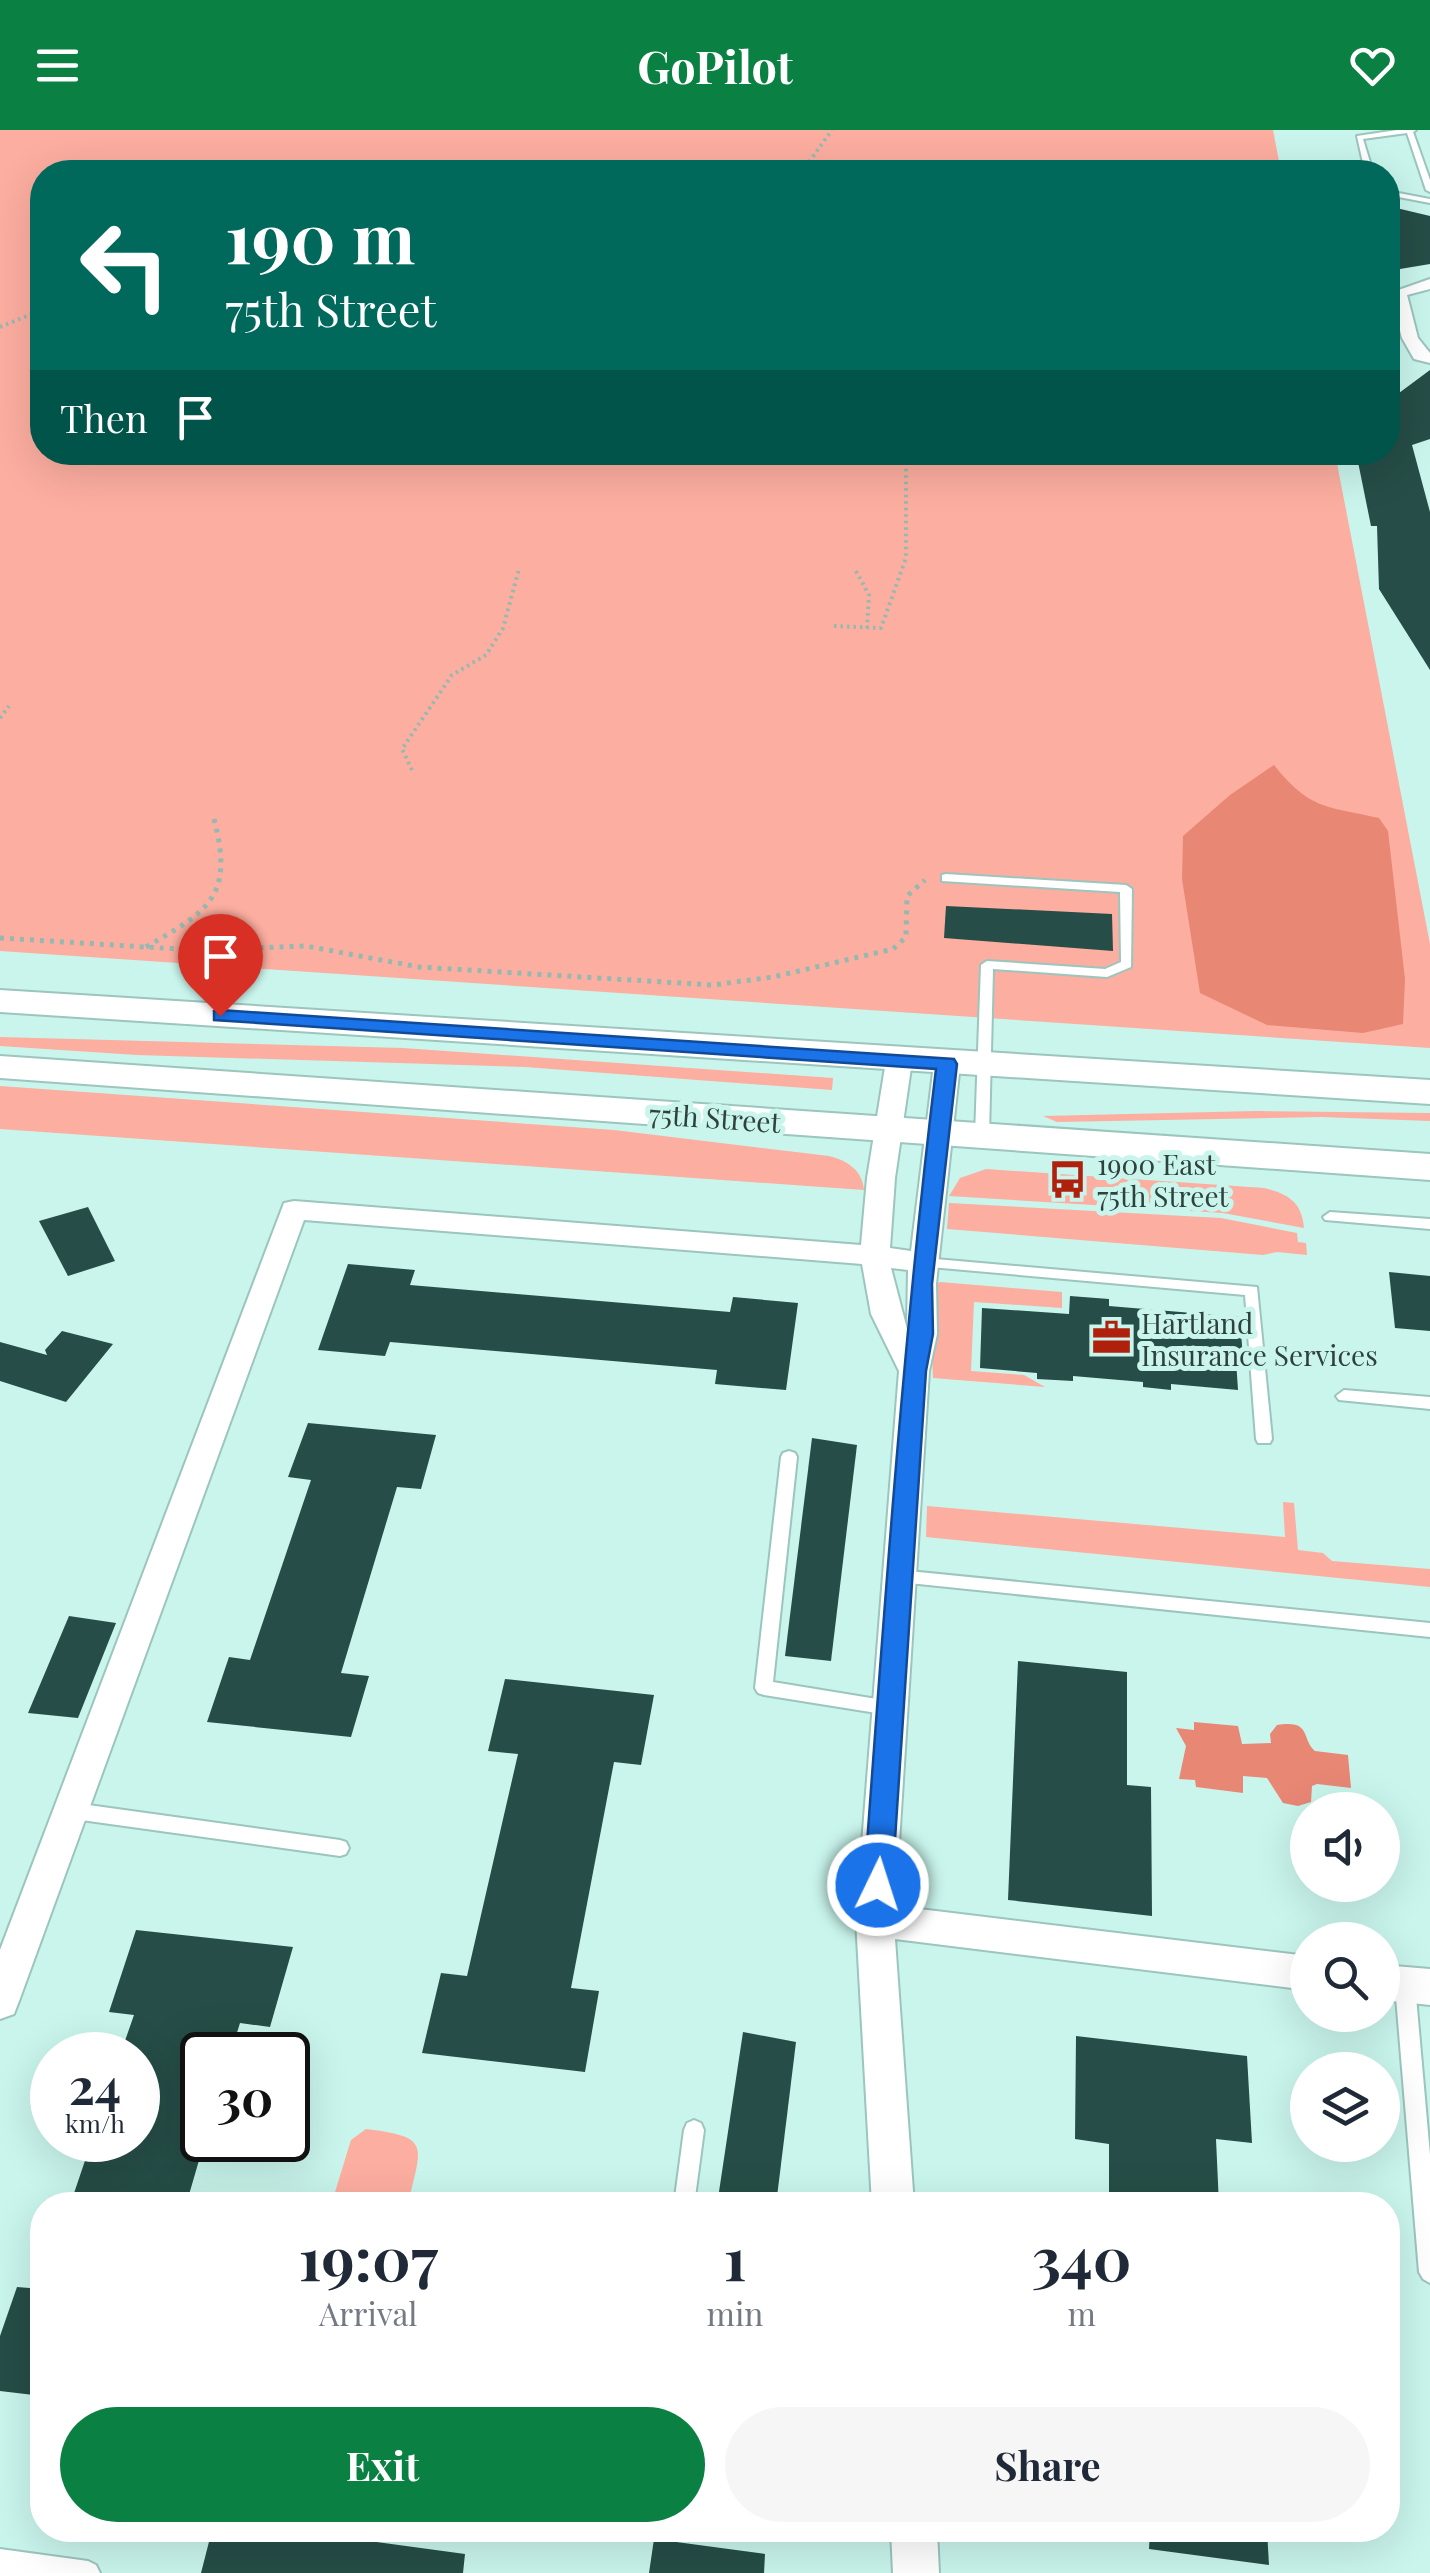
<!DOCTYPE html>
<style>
body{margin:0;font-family:"Playfair Display",serif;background:#f6f6f7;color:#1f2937;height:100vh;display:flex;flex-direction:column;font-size:38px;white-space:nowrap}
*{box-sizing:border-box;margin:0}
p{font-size:32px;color:#747a83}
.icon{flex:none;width:55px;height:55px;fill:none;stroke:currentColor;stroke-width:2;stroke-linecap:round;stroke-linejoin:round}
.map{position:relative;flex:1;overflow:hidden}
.side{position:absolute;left:30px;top:2062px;width:1370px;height:350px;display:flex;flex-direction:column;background:#fff;border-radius:40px;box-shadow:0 10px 40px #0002}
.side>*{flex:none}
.guide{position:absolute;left:30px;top:30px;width:1370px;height:305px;border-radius:40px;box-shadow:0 10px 40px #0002;background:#00695c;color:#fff;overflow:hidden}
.controls{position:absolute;left:1290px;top:1662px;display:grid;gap:20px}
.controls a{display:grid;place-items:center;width:110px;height:110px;border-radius:50%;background:#fff;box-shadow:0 10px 40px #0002;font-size:50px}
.speed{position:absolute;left:30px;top:1902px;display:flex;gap:20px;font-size:50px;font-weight:700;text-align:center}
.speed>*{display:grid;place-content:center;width:130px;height:130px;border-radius:50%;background:#fff;box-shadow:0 10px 40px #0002;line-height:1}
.speed small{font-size:25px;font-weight:400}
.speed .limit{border:5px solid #111;border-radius:15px;background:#fff;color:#111}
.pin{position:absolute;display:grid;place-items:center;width:85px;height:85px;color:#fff;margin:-102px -42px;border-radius:50% 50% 50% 0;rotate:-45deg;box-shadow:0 0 10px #0007}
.pin .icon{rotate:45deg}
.me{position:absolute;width:110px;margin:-55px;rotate:4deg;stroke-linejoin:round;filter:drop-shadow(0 0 8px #0008)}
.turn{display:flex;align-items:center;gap:35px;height:210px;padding:0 30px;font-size:45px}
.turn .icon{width:130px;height:130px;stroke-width:2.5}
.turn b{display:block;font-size:70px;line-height:85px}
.then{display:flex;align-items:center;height:95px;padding:0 30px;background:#0003;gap:20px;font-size:38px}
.eta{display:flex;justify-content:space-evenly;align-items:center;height:170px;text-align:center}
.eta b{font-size:60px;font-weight:700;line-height:70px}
.action{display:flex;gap:20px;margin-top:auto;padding:20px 30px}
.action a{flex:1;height:115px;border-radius:60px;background:#0b8043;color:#fff;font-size:40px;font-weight:700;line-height:115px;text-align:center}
.action a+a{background:#f6f6f7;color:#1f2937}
header{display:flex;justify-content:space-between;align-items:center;height:130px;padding:0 30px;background:#0b8043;color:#fff;font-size:45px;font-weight:700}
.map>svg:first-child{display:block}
</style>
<header><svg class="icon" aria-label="menu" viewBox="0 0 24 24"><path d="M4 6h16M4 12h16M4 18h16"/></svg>GoPilot<svg class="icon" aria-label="heart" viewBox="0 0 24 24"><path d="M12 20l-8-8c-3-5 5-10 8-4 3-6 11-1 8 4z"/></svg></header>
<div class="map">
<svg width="1430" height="2443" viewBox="0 0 1430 2443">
<rect width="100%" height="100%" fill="#c9f5ec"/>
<g fill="#fcaea0">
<path d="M0 0H1273L1281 42H42V322L1335 323 1430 814V918L0 821Z"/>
<path d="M0 907 403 918 833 948 832 960 525 937 137 925 0 916Z"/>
<path d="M0 956 614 1000 829 1026C848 1031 862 1040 864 1060L0 999Z"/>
<path d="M1256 981 1430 983V991L1322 987 1057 992 1043 986Z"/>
<path d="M986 1039 1264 1058C1288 1064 1302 1072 1304 1098L1223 1083 949 1066 960 1048Z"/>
<path d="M949 1073 1221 1088 1297 1103 1298 1112 1306 1113 1307 1125 1277 1122 1263 1125 947 1099Z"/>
<path d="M940 1152 1062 1162V1178L974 1172 971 1241 1024 1245 1045 1257 933 1248 929 1158Z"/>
<path d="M1283 1372 1294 1373 1298 1420 1323 1423 1332 1431 1430 1439V1457L926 1407 927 1376 1285 1407Z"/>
<path d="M366 1999C433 2007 421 2016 408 2075H331L351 2010Z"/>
</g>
<g fill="#e98775">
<path d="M1274 635C1310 680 1326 676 1379 688L1388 701 1405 849 1403 894 1363 903 1267 895 1200 863 1182 749 1183 706 1230 665Z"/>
<path d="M1194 1592 1238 1596 1242 1614 1271 1613 1270 1604 1277 1595C1312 1589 1301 1609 1315 1621L1348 1625 1351 1658 1317 1654 1312 1656 1311 1672 1298 1676 1283 1673 1267 1648 1243 1646V1663L1196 1657 1195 1650 1179 1649 1186 1616 1176 1598 1194 1600Z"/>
</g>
<g fill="#264d47">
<path d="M1388 76 1430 86V134L1388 141Z"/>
<path d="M1430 240V309L1412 315 1430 382V540L1379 459 1377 396H1371L1356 322H1388V263H1399Z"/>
<path d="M946 776 1112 784 1113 821 944 808Z"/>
<path d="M88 1077 115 1131 68 1146 39 1091Z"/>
<path d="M348 1134 415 1140 410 1155 730 1182 733 1167 798 1173 786 1260 715 1254 717 1240 390 1212 385 1226 318 1220Z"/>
<path d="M1389 1142 1430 1146V1201L1395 1198Z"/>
<path d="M1070 1166 1109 1169V1176L1240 1187 1243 1230H1236L1238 1260 1171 1254V1260L1143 1257V1252L1073 1246V1251L1037 1249V1243L980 1238 982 1178 1069 1184Z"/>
<path d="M62 1201 113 1214 66 1272 0 1251V1212L47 1225 45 1220Z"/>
<path d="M308 1293 436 1305 421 1359 397 1357 341 1543 369 1546 351 1607 207 1592 229 1527 250 1530 311 1350 288 1347Z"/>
<path d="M812 1308 857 1315 831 1531 785 1526Z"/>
<path d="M69 1486 116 1493 78 1588 28 1583Z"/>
<path d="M1018 1531 1127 1542V1655L1151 1657 1152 1786 1008 1770Z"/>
<path d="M505 1549 654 1565 641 1635 614 1632 571 1858 599 1861 585 1942 422 1923 441 1843 467 1846 518 1624 488 1621Z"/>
<path d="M136 1800 293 1817 270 1897 240 1893 230 1925H202V2020L186 2075H70L92 2010H138V1925H120L134 1885 109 1882Z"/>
<path d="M743 1902 796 1912 776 2075H717Z"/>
<path d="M1076 1906 1247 1926 1252 2013 1216 2009 1219 2075H1109V2014L1075 2009Z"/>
<path d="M17 2157 42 2159V2266L0 2261V2206Z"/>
<path d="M212 2400H326L325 2405 465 2424 463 2443H201Z"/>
<path d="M1150 2400H1267L1269 2435 1149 2419Z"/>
<path d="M654 2409 765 2424 764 2443H649Z"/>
</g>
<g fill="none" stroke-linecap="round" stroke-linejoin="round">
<defs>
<g id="lane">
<path d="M1397 0H1416L1413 2 1430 50V62L1426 60 1407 3 1363 9 1373 42H1365L1357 6Z"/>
<path d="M1388 61 1430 69V73L1388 65Z"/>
<path d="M946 744 1126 755 1132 759 1131 837 1107 847 993 839 989 1006 982 1010 975 1006 981 835 987 831 1105 839 1121 832 1120 762 942 751V745Z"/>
<path d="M1330 1082 1430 1089V1099L1325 1090 1323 1087Z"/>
<path d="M924 1128 1257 1157 1272 1309 1270 1313H1258L1256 1309 1245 1165 919 1136 917 1133 919 1130Z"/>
<path d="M1344 1260 1430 1267V1279L1339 1270 1336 1266Z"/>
<path d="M789 1321 795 1323 797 1327 773 1552 889 1571 895 1573 898 1578 895 1583 889 1585 764 1565 758 1563 755 1558 781 1327 783 1323Z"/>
<path d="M899 1440 1430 1493V1507L899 1452 893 1451 891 1446 893 1441Z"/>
<path d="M74 1673 340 1710 346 1712 349 1718 346 1724 340 1726 74 1689 68 1686 65 1681 68 1676Z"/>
<path d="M1405 1846 1412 1849 1415 1855 1430 2025V2153L1423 2149 1419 2142 1395 1855 1398 1849Z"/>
<path d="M694 1990 701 1993 704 2000 694 2075H674L684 2000 687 1993Z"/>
<path d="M0 2419 88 2431 96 2435 100 2443H0Z"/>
</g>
<g id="street">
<path d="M1430 149V159L1407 165 1418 208 1430 223V233L1414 229 1402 208 1390 163Z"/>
<path d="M899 923 912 931 895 1048 890 1118 911 1121 934 934 947 926 960 934 936 1154 937 1204 929 1241 895 1776 1308 1826V1860L895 1809 914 2075H872L856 1790 899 1241 871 1184 862 1134 304 1090 19 1871 14 1884 0 1889V1820L284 1073 294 1071 861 1115 867 1048 886 931ZM891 1138 908 1140 907 1199Z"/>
<path d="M1382 1835 1430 1839V1875L1382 1870Z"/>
<path d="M891 2400H937L939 2443H893Z"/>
</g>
<g id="secondary">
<path d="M0 860 1430 950V974L0 882Z"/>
<path d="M0 926 1430 1024V1050L0 948Z"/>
</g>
</defs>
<use href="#lane" stroke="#9bc5bd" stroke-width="4"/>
<use href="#street" stroke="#9bc5bd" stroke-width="4"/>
<use href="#secondary" stroke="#9bc5bd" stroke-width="4"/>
<g stroke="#95b9b1" stroke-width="4" stroke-dasharray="2.5 4" stroke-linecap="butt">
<path d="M809 32 832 0"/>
<path d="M135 42 142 36"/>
<path d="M0 197 42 180"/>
<path d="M856 441 869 465 867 498"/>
<path d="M834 496 881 498 906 428V322"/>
<path d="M0 588 9 576"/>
<path d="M412 640 402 619 452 545 486 525 503 498 519 439"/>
</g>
<g stroke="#95b9b1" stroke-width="5" stroke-dasharray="4 6" stroke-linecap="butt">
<path d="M0 808 194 820 306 816 419 837 713 855 773 847 893 819 906 807 907 766 925 750"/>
<path d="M146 817C210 780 234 766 214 689"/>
</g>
<use href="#lane" fill="#fff" fill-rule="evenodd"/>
<use href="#street" fill="#fff" fill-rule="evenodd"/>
<use href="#secondary" fill="#fff" fill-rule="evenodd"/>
</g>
<path fill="#1a73e8" stroke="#114b97" stroke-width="2.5" d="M220 880 954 929 957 934 932 1154 933 1204 926 1241 892 1755 888 1764 878 1767 868 1764 864 1755C884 1482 903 1210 936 939L214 890V881Z"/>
<defs>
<symbol id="bus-bare" viewBox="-9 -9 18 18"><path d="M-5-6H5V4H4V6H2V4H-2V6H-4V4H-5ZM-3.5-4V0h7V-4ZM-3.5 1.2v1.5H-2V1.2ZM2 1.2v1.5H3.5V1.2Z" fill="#af200d" stroke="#c9f5ec" stroke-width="2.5" paint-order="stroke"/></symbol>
<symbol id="office-bare" viewBox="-9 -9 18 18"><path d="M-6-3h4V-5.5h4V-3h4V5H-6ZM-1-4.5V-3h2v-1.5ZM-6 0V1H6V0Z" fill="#af200d" stroke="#c9f5ec" stroke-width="2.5" paint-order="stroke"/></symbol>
</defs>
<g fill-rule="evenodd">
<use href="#bus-bare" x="1040" y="1022" width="55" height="55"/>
<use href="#office-bare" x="1084" y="1180" width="55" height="55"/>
</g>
<g text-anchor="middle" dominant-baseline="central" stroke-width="10" stroke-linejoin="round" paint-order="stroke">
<g font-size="28" fill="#2f413d" stroke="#c9f5ec">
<text transform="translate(715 987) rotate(4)">75th Street</text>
</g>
<g font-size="28" fill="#2f413d" stroke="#c9f5ec" text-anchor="start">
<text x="1097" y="1033">1900 East<tspan x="1097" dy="32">75th Street</tspan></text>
<text x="1141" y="1192">Hartland<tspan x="1141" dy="32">Insurance Services</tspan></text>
</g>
</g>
</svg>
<div class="controls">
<a><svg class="icon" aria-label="sound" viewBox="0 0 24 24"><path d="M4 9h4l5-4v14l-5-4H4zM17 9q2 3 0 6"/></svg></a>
<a><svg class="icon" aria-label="search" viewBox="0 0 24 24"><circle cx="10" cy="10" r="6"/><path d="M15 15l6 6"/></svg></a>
<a><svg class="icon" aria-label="layers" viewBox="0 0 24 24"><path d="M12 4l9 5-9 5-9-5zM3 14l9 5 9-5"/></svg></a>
</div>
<div class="speed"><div>24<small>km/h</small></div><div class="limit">30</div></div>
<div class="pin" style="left:220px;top:886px;background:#d93025"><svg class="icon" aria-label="arrive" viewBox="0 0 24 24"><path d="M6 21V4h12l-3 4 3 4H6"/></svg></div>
<svg class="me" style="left:878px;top:1755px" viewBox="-20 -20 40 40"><circle r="17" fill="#1a73e8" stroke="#fff" stroke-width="3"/><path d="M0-11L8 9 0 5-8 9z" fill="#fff"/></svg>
<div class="guide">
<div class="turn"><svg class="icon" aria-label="left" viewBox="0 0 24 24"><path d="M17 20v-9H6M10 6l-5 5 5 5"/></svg><div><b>190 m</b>75th Street</div></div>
<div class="then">Then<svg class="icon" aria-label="arrive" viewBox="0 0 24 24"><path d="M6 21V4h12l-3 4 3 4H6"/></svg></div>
</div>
<section class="side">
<div class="eta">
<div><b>19:07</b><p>Arrival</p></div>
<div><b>1</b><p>min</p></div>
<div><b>340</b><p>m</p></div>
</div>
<div class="action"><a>Exit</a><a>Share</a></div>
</section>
</div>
